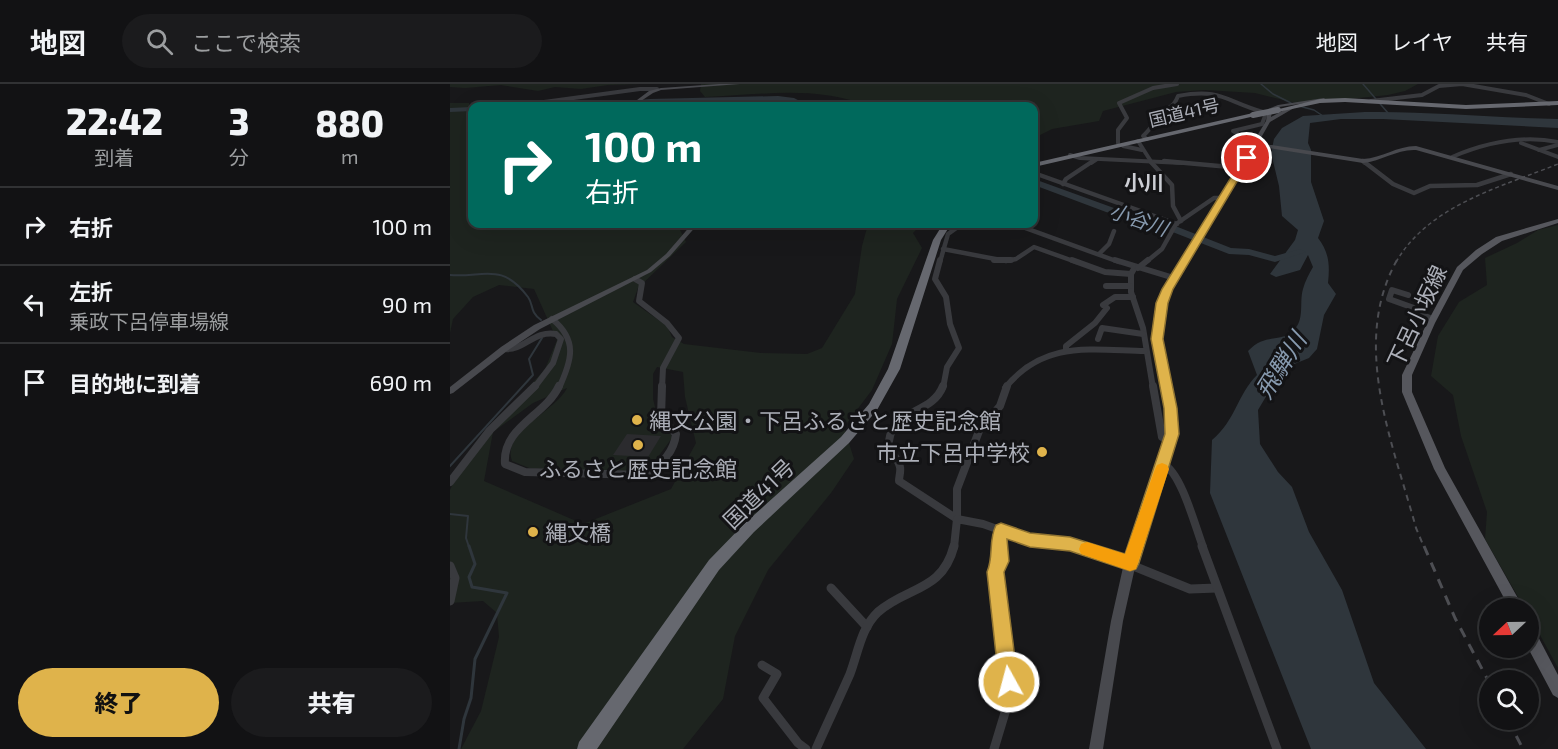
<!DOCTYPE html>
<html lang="ja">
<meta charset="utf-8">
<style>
body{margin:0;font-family:"Exo 2","Noto Sans JP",sans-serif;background:#1b1b1d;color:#f1f3f6;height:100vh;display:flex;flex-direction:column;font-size:22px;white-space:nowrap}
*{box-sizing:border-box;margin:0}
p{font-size:20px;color:#9c9ea0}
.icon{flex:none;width:33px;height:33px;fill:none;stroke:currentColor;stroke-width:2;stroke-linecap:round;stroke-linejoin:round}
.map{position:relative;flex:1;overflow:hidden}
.details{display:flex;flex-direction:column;background:#121214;width:450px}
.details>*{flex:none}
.guide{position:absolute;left:18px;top:18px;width:570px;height:126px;border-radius:12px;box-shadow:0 6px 24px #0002,0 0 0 2px #313234;background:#00695c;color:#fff;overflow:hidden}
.needle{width:39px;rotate:248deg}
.buttons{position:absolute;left:1029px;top:514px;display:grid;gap:12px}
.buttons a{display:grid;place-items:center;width:60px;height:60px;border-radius:50%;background:#121214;box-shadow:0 6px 24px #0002,0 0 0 2px #313234;font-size:30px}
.pin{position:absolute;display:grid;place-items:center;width:51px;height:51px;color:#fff;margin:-26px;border:3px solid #fff;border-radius:50%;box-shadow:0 2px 6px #0007}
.me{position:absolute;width:66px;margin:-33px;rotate:353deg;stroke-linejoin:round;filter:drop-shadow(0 0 4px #0008)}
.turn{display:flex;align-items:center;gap:21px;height:126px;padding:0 18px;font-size:27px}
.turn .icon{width:78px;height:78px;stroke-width:2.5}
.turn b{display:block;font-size:42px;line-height:51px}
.eta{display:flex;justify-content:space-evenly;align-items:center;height:102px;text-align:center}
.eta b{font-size:36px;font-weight:800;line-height:42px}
.cta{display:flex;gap:12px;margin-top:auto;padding:12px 18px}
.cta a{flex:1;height:69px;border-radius:36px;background:#dfb34b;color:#111;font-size:24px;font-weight:800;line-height:69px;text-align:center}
.cta a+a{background:#1b1b1d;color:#f1f3f6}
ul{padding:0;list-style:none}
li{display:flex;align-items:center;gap:18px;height:78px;padding:0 18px;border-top:2px solid #313234}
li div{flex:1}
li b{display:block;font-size:22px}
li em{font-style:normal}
header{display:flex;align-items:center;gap:36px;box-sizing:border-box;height:84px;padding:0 30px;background:#121214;border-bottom:2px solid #313234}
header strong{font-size:28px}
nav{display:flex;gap:33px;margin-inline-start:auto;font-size:21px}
.search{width:420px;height:54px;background:#1b1b1d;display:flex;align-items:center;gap:15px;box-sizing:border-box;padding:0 21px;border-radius:33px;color:#9c9ea0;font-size:22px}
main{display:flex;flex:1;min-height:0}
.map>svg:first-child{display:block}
</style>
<header>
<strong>地図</strong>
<div class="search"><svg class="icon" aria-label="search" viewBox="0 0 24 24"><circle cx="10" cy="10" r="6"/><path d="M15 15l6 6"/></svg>ここで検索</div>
<nav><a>地図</a><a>レイヤ</a><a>共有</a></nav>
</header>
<main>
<section class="details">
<div class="eta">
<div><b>22:42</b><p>到着</p></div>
<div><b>3</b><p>分</p></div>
<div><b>880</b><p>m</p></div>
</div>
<ul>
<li><svg class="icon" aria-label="right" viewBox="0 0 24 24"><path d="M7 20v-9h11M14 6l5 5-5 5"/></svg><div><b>右折</b></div><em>100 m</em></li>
<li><svg class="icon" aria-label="left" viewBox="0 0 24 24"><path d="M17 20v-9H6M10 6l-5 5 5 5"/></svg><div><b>左折</b><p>乗政下呂停車場線</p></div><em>90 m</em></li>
<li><svg class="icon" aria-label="arrive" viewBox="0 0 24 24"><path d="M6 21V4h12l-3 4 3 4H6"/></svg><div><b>目的地に到着</b></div><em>690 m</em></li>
</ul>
<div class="cta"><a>終了</a><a>共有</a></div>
</section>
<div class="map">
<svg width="1108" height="665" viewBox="0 0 1108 665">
<rect width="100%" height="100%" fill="#18181a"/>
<g fill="#1e241f" fill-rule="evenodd">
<path d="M0 0H191L158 1 131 5 105 3 88 7 51 1 15 4 0 3Z"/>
<path d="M251 0H968L955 7 938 11 850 20 805 9 755 6 726 8 653 27 649 37 602 45 584 54V22H417C367 1 308 11 255 13L250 7Z"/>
<path d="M0 19H19V35H22V140H227L236 158 188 204 183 218 217 242 222 253 234 260 311 269 357 270 372 264 405 210 412 162 418 140H472L463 149 472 164 447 215 442 260 422 306 394 343 404 375 381 409 318 486 285 552 273 615 233 665H11L31 627 49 553 47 529 33 517 0 519V406L14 374 95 285 107 256 84 205 49 201 23 213 3 235 0 249ZM207 283 233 288 235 313 246 359 221 405 133 440 34 397 43 348 83 319 117 304C106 327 51 348 62 377L79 384 191 389 199 385 222 354 220 348 209 339 203 315V290Z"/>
<path d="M1108 141V584L1079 531 1078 525H1075L1035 455 1037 428 1011 352 1003 311 981 292 988 252 1009 218 1037 201 1035 174 1067 159 1088 146Z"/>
</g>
<path fill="#2f363c" d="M915 28C979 27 1043 34 1108 35V44L933 35H891L860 39 858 59 861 66V98L874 137 868 154C879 168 880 181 878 199L886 210 874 231 867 265 859 274 837 283 824 299 808 326 810 360 828 388 842 403 859 448 892 506 924 599 976 665H861L760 409 762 356C786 336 787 311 807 291L798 267C816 248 830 260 844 246 855 235 849 218 853 205 855 197 859 190 863 183L858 171 850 186 826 193 820 190 845 156 848 146 832 132 829 102 821 69 824 55 832 44 853 32Z"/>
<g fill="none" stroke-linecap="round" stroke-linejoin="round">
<g stroke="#2f363c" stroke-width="1.5">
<path d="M811 0 823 10 841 19"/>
<path d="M913 0 938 29"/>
<path d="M849 22 864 26 873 32"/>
</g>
<g stroke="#2f363c" stroke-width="2">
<path d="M0 191C33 194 51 177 78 213 84 221 79 227 91 236"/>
<path d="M0 382 83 291 79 275 92 254"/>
<path d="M0 430 18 432 16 454 19 463"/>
</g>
<path stroke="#2f363c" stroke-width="3" d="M9 665 14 635 21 614 25 575 57 509 22 503 19 493 25 480 19 462"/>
<g fill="#2f363c" fill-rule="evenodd">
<path d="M328 12 344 14 359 22H350L328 16 137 22 141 20 200 15Z"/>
<path d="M22 23V27L0 28V24Z"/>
<path d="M584 95 664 124 710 136 781 164 799 165 825 172 850 165 856 168 825 178 799 171 779 170 702 140 656 128 584 101Z"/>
</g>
</g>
<path fill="#2b2b2e" d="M177 350 211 352 198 373 163 371Z"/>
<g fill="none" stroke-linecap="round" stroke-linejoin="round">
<g stroke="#393a3e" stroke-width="4">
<path d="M921 17 972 11 989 2 1012 0 1076 11 1099 20"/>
<path d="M94 18 190 5H207"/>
<path d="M697 55 693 52C701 45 706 36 712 29 720 22 724 23 728 12 771 4 775 17 813 28L815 32 812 40 783 47 805 60"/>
<path d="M688 57 702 79"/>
<path d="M668 59V46L677 34 669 19 703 4 727 0"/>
<path d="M1071 59 1108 73"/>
<path d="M673 62 692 66"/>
<path d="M1089 66 1108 61"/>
<path d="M620 71 630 74 732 79"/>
<path d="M1002 73C1035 59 1073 51 1108 58"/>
<path d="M913 77 915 79"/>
<path d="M641 79 647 75"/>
</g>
<g stroke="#393a3e" stroke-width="4.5">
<path d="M700 77 722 101 723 122 731 137"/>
<path d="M714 77 791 84"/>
<path d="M913 77 943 100 964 109 980 102 1027 101 1061 90"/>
<path d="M584 89 727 140"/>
<path d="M613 100 616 95 643 77"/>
<path d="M564 140 669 178"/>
<path d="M493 165 556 177 566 175 584 163 626 178"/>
<path d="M649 170 659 160 664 147"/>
<path d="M490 178 498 150 512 140"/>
<path d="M696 178 712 165 726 140 764 114H773"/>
</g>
<g stroke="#393a3e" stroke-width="6">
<path d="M490 176 485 195 496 213 500 240 509 264 497 283 493 304"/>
<path d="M544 176H561"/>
<path d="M622 176 655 188 681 190"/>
<path d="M665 176 724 194"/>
<path d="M685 183 681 190V208L693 244 703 304"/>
<path d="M688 184 698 176"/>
<path d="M185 195 192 199 189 217 217 239 229 254 213 284 212 304"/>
<path d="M656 202H680"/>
<path d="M958 211 942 206 939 215 964 224V228L983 235"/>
<path d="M653 221 665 213H683"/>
<path d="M102 235C128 256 122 276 109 304"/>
<path d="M648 255 652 244 693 250"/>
<path d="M54 265C74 267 84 246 106 250L111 255 103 279 84 304"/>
<path d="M616 266V262L645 239 657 224"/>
<path d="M555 304C594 256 640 266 695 267"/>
</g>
<g stroke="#393a3e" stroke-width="8">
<path d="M109 302C95 332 52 343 55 380L75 388 195 391C210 382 224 368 226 350L211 333 212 302"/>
<path d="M493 302C482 331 443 324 439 357 437 367 448 373 450 383 451 387 449 393 449 397L507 435V405L529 347 550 322 557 302"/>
<path d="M703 302 712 353 721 359"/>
<path d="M714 381C731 388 746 445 753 463"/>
<path d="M0 398 40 346 85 302"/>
<path d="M504 463 507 435 533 440 572 454 632 463"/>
<path d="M550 463 551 446"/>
</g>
<g stroke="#393a3e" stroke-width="9">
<path d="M626 462 649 468 740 505 767 504"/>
<path d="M752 462 827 665"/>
<path d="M0 482 5 494 0 517"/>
<path d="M381 504 417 543"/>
<path d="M312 581 327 590 313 614 348 659 356 665"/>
<path d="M366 665C377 640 389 615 400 590 408 569 411 544 428 528 458 502 492 508 504 462"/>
<path d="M544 665 557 622 559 598 545 488 550 462"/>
</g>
<g fill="#48494e" fill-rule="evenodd">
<path d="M269 0H290L211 6 203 9 191 17V22H187V16L199 7 211 4Z"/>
<path d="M874 14 876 16 829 23 822 27 821 33 840 23 844 24 820 38 808 59 913 75C932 74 947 62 966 62L1108 102V106L966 66C947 65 932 77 913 79L806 62 722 205 714 225 711 255 725 324 727 350 686 479 673 537 653 665H639L661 537 674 479 717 350V324L703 255 706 225 714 205 816 37 818 25 828 21Z"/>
<path d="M299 21H326L328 22H297Z"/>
<path d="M242 140H248L220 172 201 188 90 245 57 267 3 309 0 310V303L51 263 84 241 197 186 216 170Z"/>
</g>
<g fill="#56575d" fill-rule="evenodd">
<path d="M1108 135V139L1052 157 1032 170 1013 186 985 239 962 291V308L995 384 1074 525H1060L984 385 952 308V291L977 239 1007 183 1026 166 1046 153Z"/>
<path d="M1078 541 1083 543 1108 591V614L1103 611 1078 564Z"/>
</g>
<g fill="#66686f" fill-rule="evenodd">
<path d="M895 14 1016 21 1108 17V21L1016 25 895 18 870 19 828 28 825 26 870 15Z"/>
<path d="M803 29 805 32 584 83V79Z"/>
<path d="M493 140H501L491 156 450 285 427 326 399 359 304 448 269 486 147 665H127L129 658 259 476 294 440 391 353 419 320 438 285 483 156Z"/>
</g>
<path stroke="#4d4e53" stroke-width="1.5" stroke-dasharray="4 3" stroke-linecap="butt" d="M946 178C979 121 1051 103 1108 80"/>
<path stroke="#4d4e53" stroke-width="2" stroke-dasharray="6 5" stroke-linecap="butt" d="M947 176C900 260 943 359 966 444L974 463"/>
<g stroke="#4d4e53" stroke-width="3" stroke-dasharray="10 8" stroke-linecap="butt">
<path d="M974 462 1005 534 1040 600"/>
<path d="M1058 636 1073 665"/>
</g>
<path stroke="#66686f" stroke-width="6" d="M803 31 828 26"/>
</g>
<path fill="#dfb34b" stroke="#917431" stroke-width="1.5" d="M797 72 801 74 723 205 718 219 713 255 727 324 729 350 689 479 686 485 680 487 620 467 580 463 557 455 559 477 554 488 568 598 565 605 559 608 552 605 549 598 537 488C544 472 538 457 546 441L551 439 580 449 620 453 675 470 715 350 714 324 701 255 706 219 712 205 793 74Z"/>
<path fill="#f59e0b" d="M712 379 717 381 719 385 686 485 680 487 631 470 629 465 631 460 637 458 675 470 705 385 707 381Z"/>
<g fill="#dfb34b" stroke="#131315" stroke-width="2">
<circle cx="187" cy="336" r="6"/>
<circle cx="188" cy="361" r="6"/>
<circle cx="592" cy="368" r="6"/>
<circle cx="83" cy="448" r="6"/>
</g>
<g text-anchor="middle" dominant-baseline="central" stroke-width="6" stroke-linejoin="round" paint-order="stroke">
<g font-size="18" fill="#acafb8" stroke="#131315">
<text transform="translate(734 28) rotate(-13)">国道41号</text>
</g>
<g font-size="20" font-weight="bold" fill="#ccced4" stroke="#131315">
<text x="694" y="98">小川</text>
</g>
<g font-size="20" font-style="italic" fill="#879aaf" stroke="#131315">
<text transform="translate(689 135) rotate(19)">小谷川</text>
</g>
<g font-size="22" fill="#acafb8" stroke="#131315">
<text transform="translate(966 232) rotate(-65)">下呂小坂線</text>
<text transform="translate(308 409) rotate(-44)">国道41号</text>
</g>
<g font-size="22" fill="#acafb8" stroke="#131315" text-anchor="start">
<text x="199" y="336">縄文公園・下呂ふるさと歴史記念館</text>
<text x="580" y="368" text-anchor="end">市立下呂中学校</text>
<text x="188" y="384" text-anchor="middle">ふるさと歴史記念館</text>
<text x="95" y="448">縄文橋</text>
</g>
<g font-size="24" font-style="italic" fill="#879aaf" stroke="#131315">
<text transform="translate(830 281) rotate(-58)">飛騨川</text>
</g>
</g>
</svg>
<div class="buttons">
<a><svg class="needle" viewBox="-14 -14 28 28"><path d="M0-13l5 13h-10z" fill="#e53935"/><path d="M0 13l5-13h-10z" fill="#9c9ea0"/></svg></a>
<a><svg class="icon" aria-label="search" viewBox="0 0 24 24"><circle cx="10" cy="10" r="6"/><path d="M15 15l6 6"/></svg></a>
</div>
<div class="pin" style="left:797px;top:74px;background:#d93025"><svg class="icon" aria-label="arrive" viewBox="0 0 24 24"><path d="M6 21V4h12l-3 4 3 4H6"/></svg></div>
<svg class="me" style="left:559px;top:598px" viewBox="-20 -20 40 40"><circle r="17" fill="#dfb34b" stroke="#fff" stroke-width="3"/><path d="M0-11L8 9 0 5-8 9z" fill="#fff"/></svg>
<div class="guide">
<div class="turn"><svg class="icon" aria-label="right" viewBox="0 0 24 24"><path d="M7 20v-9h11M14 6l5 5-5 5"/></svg><div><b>100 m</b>右折</div></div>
</div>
</div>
</main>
